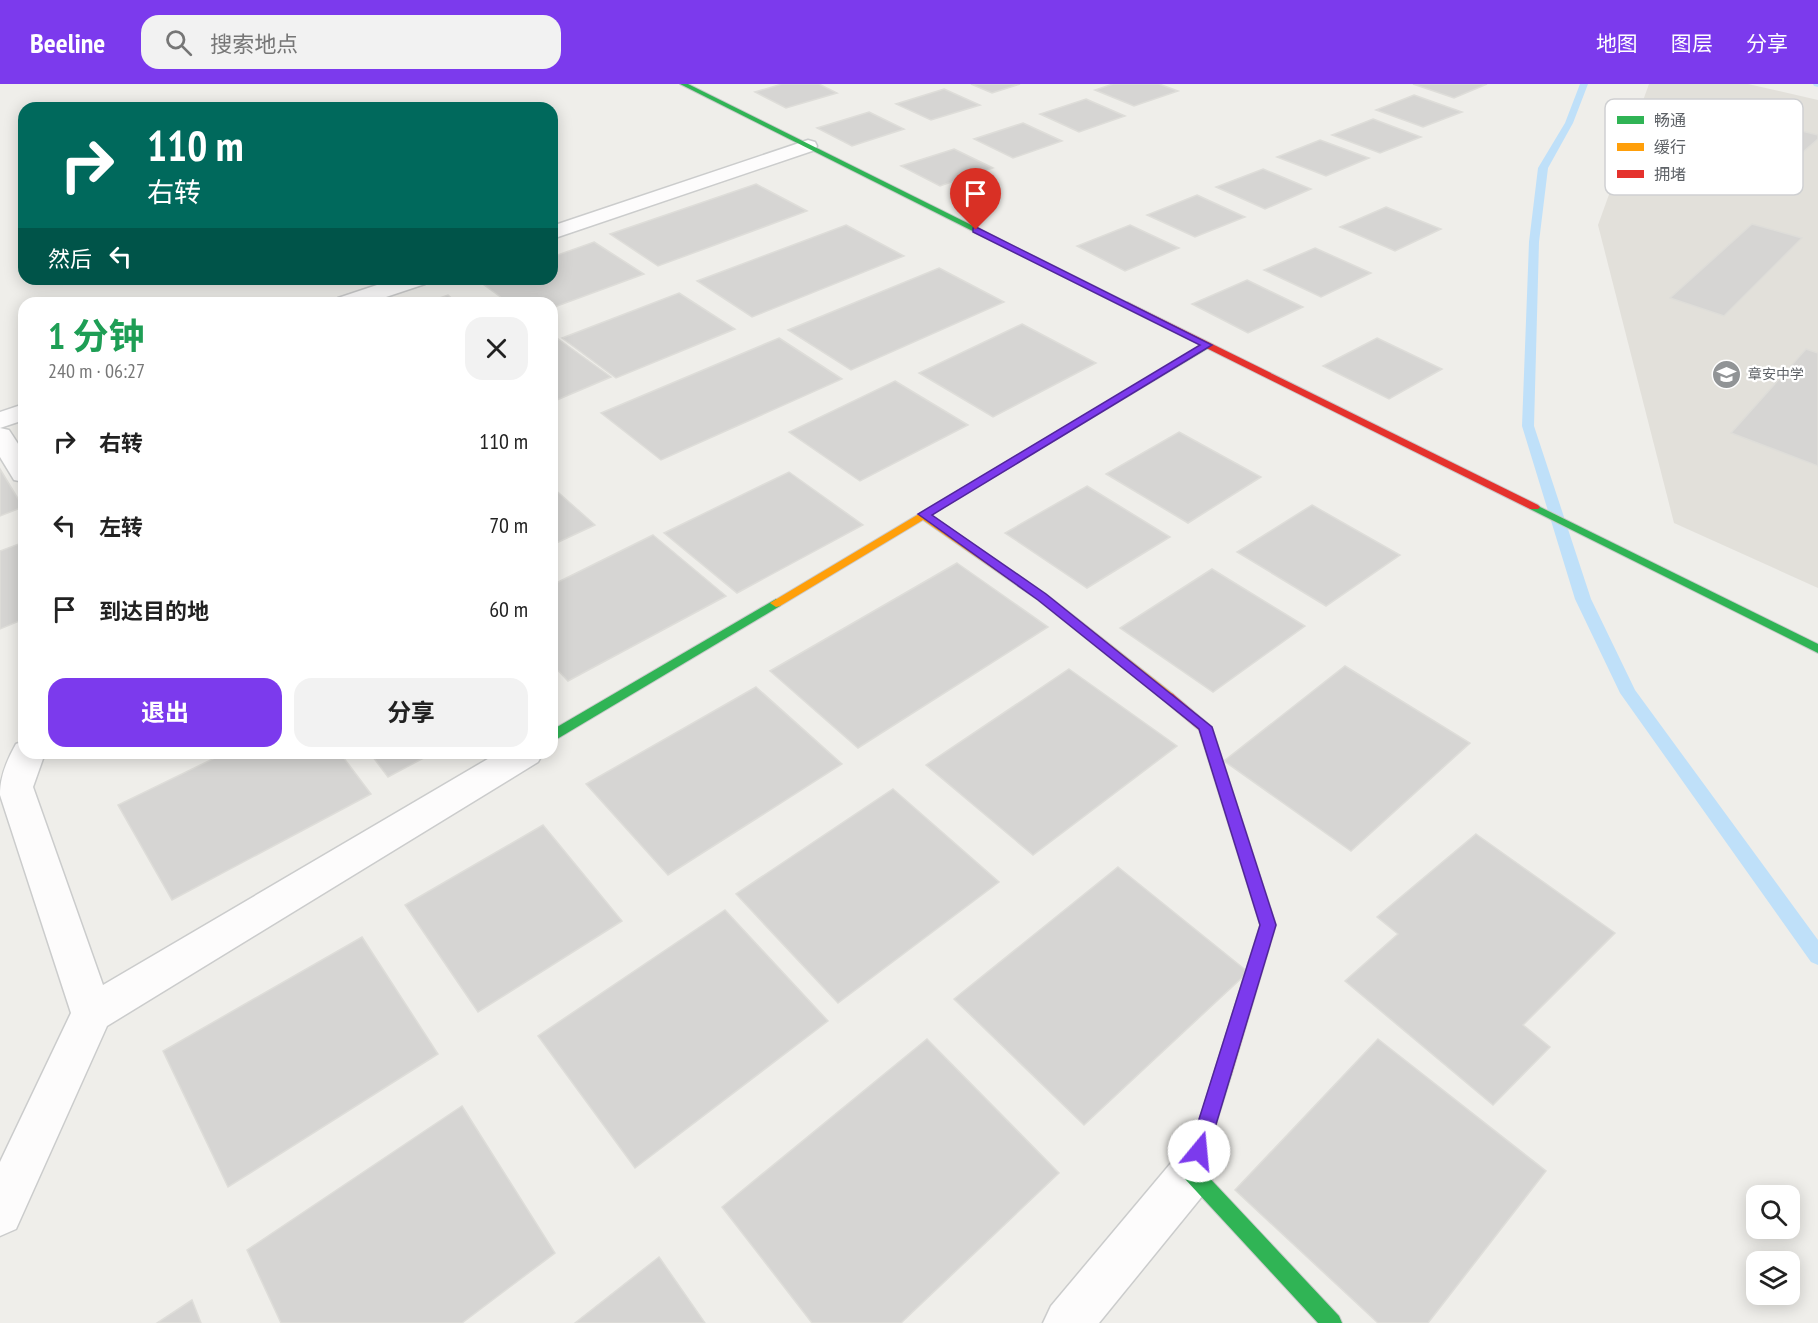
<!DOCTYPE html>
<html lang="zh">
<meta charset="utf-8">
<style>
body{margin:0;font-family:"PT Sans Narrow","Noto Sans SC",sans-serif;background:#f2f2f2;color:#222;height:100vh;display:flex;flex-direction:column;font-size:22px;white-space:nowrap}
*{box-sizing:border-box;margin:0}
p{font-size:20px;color:#767676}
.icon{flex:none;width:33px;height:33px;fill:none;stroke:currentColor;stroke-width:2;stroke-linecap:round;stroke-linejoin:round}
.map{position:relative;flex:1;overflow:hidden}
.side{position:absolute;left:18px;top:213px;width:540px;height:462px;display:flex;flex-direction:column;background:#fff;border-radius:18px;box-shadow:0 3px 15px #0003}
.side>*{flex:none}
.hud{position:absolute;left:18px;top:18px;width:540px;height:183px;border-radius:18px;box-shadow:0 3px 15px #0003;background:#00695c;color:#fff;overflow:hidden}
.controls{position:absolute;left:1746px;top:1101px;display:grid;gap:12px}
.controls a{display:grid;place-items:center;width:54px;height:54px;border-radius:12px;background:#fff;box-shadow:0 3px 15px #0003;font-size:30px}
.pin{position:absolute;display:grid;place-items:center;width:51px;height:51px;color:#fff;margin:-62px -26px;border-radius:50% 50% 50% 0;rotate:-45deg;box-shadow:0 0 6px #0007}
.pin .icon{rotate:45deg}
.me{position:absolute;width:66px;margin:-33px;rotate:17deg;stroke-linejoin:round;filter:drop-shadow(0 0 4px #0008)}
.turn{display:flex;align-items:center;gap:21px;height:126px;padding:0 30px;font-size:27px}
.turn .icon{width:78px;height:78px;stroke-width:2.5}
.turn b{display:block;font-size:42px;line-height:51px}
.then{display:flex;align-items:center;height:57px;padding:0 30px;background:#0003;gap:12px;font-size:22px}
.round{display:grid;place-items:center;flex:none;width:63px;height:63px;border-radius:18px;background:#f2f2f2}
.headline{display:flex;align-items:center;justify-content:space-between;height:102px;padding:0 30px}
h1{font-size:36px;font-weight:700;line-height:45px;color:#1e9e55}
.action{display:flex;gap:12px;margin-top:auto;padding:12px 30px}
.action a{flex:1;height:69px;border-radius:18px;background:#7c3aed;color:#fff;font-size:24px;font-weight:700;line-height:69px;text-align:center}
.action a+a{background:#f2f2f2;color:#222}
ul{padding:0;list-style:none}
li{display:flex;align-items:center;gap:18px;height:84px;padding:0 30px}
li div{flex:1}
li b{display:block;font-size:22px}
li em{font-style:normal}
header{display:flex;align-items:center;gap:36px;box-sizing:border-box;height:84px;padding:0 30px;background:#7c3aed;color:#fff}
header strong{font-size:28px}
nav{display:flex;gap:33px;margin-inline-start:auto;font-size:21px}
.search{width:420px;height:54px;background:#f2f2f2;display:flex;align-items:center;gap:15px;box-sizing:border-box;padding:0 21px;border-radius:18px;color:#767676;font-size:22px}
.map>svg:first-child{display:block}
</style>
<header>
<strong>Beeline</strong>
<div class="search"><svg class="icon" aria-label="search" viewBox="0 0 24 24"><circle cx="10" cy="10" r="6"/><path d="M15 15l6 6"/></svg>搜索地点</div>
<nav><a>地图</a><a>图层</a><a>分享</a></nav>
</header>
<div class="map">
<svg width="1818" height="1239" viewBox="0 0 1818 1239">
<rect width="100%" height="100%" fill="#efeeea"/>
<path fill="#e2e0da" d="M1649 0H1748L1818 16V504L1674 439 1598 141Z"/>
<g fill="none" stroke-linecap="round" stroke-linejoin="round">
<g fill="#bfe0f9" fill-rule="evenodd">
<path d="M1580 0H1588L1573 39 1548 84 1539 158 1534 342 1591 515 1635 606 1818 856V881L1811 878 1620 609 1575 515 1522 342 1529 158 1538 84 1565 39Z"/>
<path d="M1813 0H1818V3L1814 2Z"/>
</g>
</g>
<g fill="#d6d5d3" stroke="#deddd9" stroke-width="1.5">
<path d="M782 0H819L837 9 786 24 755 8Z"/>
<path d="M971 0H1020L992 9Z"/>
<path d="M1113 0H1159L1178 7 1134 22 1095 6Z"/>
<path d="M1413 0H1487L1454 14Z"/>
<path d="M944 5 980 21 931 36 896 20Z"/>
<path d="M1414 11 1462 28 1423 43 1376 26Z"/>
<path d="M1086 15 1125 32 1079 48 1040 30Z"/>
<path d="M869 28 904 45 852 62 817 44Z"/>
<path d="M1373 35 1421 53 1380 69 1332 51Z"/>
<path d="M1023 39 1062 57 1013 74 974 55Z"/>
<path d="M1778 41 1818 51V55L1756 109 1710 96Z"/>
<path d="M1320 56 1369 74 1326 92 1277 73Z"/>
<path d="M954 65 993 84 940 102 901 82Z"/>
<path d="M1263 85 1311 105 1265 125 1216 103Z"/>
<path d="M756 100 807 127 658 182 610 150Z"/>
<path d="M1197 111 1245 133 1195 153 1147 131Z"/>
<path d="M1386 123 1441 145 1395 167 1340 143Z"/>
<path d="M1752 140 1802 154 1724 232 1670 214Z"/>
<path d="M846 141 904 172 752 233 697 197Z"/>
<path d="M1130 141 1179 164 1125 187 1077 162Z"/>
<path d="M594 158 644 190 552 224V219H509L480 198 488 195H552V173Z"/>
<path d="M1315 164 1371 189 1321 213 1264 186Z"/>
<path d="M939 184 1004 218 851 286 788 246Z"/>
<path d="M1247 196 1303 223 1248 249 1192 220Z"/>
<path d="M679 209 735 245 616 294 562 254Z"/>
<path d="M448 211 457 219H425Z"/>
<path d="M1022 240 1096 279 993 333 919 289Z"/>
<path d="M557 254 611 293 552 318V256Z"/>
<path d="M779 254 842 295 661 376 601 329Z"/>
<path d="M1377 254 1442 285 1389 315 1323 282Z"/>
<path d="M1806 265 1818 269V382L1731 349Z"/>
<path d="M895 297 968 341 860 397 789 348Z"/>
<path d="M1179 348 1261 393 1188 439 1106 390Z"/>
<path d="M0 385 23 423 0 432Z"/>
<path d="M789 388 863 441 737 509 664 449Z"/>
<path d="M1087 402 1170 453 1087 504 1005 449Z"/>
<path d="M552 403 595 441 552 461Z"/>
<path d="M1312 421 1400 471 1326 522 1237 468Z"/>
<path d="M653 451 726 512 568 597 552 580V501Z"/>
<path d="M24 458V535L0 545V467Z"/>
<path d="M957 479 1048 543 858 664 770 587Z"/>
<path d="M1212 485 1305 542 1213 608 1120 544Z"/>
<path d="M1345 582 1470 659 1351 767 1224 677Z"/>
<path d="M1069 585 1177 662 1033 771 926 681Z"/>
<path d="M756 603 842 680 668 791 586 700Z"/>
<path d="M225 669H340L371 710 172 816 118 721Z"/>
<path d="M370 669H433L388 693Z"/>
<path d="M893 705 999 798 838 919 736 810Z"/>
<path d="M543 741 622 837 478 928 405 821Z"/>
<path d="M1476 750 1615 849 1523 941 1550 963 1493 1021 1345 897 1398 850 1377 833Z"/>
<path d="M1118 783 1248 888 1084 1041 954 915Z"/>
<path d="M725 826 828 937 635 1084 538 952Z"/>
<path d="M362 853 438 970 228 1103 163 967Z"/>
<path d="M927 955 1059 1089 901 1239H812L722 1123Z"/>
<path d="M1378 955 1546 1087 1428 1239H1378L1235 1106Z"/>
<path d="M462 1022 555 1169 462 1239H281L247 1166Z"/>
<path d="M659 1173 705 1239H575Z"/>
<path d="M192 1216 201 1239H157Z"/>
</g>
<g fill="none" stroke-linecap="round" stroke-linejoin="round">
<defs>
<g id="street">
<path d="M808 56 815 58 817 62 815 66 552 155V142Z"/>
<path d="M395 195H428L425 200 368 219H335L338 214Z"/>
<path d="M24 320V336L0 344V328Z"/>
<path d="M0 344 9 346 24 369V398L14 396 0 373Z"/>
<path d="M24 657V669H45L33 703 103 901 498 669H543L538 678 107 942 16 1145 0 1152V1078L71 929 0 711C0 692 7 676 16 660Z"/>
<path d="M1192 1067 1208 1073 1215 1089 1208 1105 1099 1239H1043L1051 1222 1176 1073Z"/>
</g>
<g id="fast">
<path d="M680 0H688L1132 221 1124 223Z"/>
<path d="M1207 258 1212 261 1210 263 1025 374H1017L1016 372Z"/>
<path d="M1534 420 1818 560V569L1530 425V421Z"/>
<path d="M776 515 780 516 782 519 780 522 552 658V646Z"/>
<path d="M1223 981 1229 983 1232 989 1202 1086 1339 1232 1342 1239H1318L1185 1095 1183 1089 1214 989 1217 983Z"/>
</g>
<path id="slow" d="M1021 369 1025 370V374L931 431 1046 510 1173 610 1175 613 1173 616H1163L1038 516 923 436 780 522 776 523 770 519Z"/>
<g id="jam">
<path d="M1127 218 1538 421 1540 423 1538 425H1530L1124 223V219Z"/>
<path d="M1168 608 1173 610 1212 643 1276 841 1232 989 1229 995 1223 997 1217 995 1214 989 1260 841 1199 646 1163 616 1161 613 1163 610Z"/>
</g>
</defs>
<use href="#street" stroke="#cbcccc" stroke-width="3"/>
<use href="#fast" stroke="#cacacb" stroke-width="2"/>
<use href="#slow" stroke="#cacacb" stroke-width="2"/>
<use href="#jam" stroke="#cacacb" stroke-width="2"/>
<use href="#street" fill="#fdfcfc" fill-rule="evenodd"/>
<use href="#fast" fill="#30b455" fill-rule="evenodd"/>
<use href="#slow" fill="#ff9f0a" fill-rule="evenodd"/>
<use href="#jam" fill="#e5322d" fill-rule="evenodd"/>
</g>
<path fill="#7c3aed" stroke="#51269a" stroke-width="1.5" d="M976 143 1212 261 932 431 1046 510 1212 643 1276 841 1208 1067 1205 1073 1199 1076 1192 1073 1189 1067 1260 841 1199 645 1038 516 918 430 1200 261 973 148V144Z"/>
<defs>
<symbol id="school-disc" viewBox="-11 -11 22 22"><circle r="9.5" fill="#919496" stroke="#fff"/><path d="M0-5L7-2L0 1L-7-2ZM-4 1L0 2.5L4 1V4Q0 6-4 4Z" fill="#fff"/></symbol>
</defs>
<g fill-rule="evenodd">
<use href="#school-disc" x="1710" y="274" width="33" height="33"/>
</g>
<g text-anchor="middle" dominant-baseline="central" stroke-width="4.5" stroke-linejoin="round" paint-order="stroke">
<g font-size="14" fill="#5f6368" stroke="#fff" text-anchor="start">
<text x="1748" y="290">章安中学</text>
</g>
</g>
<rect x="1605" y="15" width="198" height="96" rx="9" fill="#fff" stroke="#cfd0d2" stroke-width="1.5"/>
<rect x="1617" y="32" width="27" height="8" fill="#30b455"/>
<rect x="1617" y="59" width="27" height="8" fill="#ff9f0a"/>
<rect x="1617" y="86" width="27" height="8" fill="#e5322d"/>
<g font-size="16" fill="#5f6368">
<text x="1654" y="42">畅通</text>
<text x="1654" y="69">缓行</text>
<text x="1654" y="96">拥堵</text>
</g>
</svg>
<div class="controls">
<a><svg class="icon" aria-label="search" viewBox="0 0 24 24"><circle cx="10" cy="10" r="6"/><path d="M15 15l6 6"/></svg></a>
<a><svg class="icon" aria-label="layers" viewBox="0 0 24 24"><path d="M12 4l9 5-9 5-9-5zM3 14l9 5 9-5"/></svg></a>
</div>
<div class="pin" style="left:976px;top:146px;background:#d93025"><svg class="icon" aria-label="arrive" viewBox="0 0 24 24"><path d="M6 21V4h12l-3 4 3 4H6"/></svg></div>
<svg class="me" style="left:1199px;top:1067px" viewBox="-20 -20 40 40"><circle r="19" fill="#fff"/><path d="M0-13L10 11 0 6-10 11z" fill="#7c3aed"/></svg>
<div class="hud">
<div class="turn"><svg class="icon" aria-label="right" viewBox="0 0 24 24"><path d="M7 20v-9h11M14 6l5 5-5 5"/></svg><div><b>110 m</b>右转</div></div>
<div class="then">然后<svg class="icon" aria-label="left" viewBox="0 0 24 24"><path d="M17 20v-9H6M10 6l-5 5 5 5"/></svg></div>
</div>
<section class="side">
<div class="headline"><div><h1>1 分钟</h1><p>240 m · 06:27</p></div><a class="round"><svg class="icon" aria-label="close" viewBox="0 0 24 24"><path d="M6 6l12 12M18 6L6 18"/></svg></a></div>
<ul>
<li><svg class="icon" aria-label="right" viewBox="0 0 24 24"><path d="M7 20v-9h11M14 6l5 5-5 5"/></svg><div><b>右转</b></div><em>110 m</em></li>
<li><svg class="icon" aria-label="left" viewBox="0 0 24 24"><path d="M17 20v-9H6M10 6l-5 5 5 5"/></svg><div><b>左转</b></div><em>70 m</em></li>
<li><svg class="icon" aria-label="arrive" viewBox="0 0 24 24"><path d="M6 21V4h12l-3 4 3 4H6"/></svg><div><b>到达目的地</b></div><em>60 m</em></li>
</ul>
<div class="action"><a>退出</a><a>分享</a></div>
</section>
</div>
